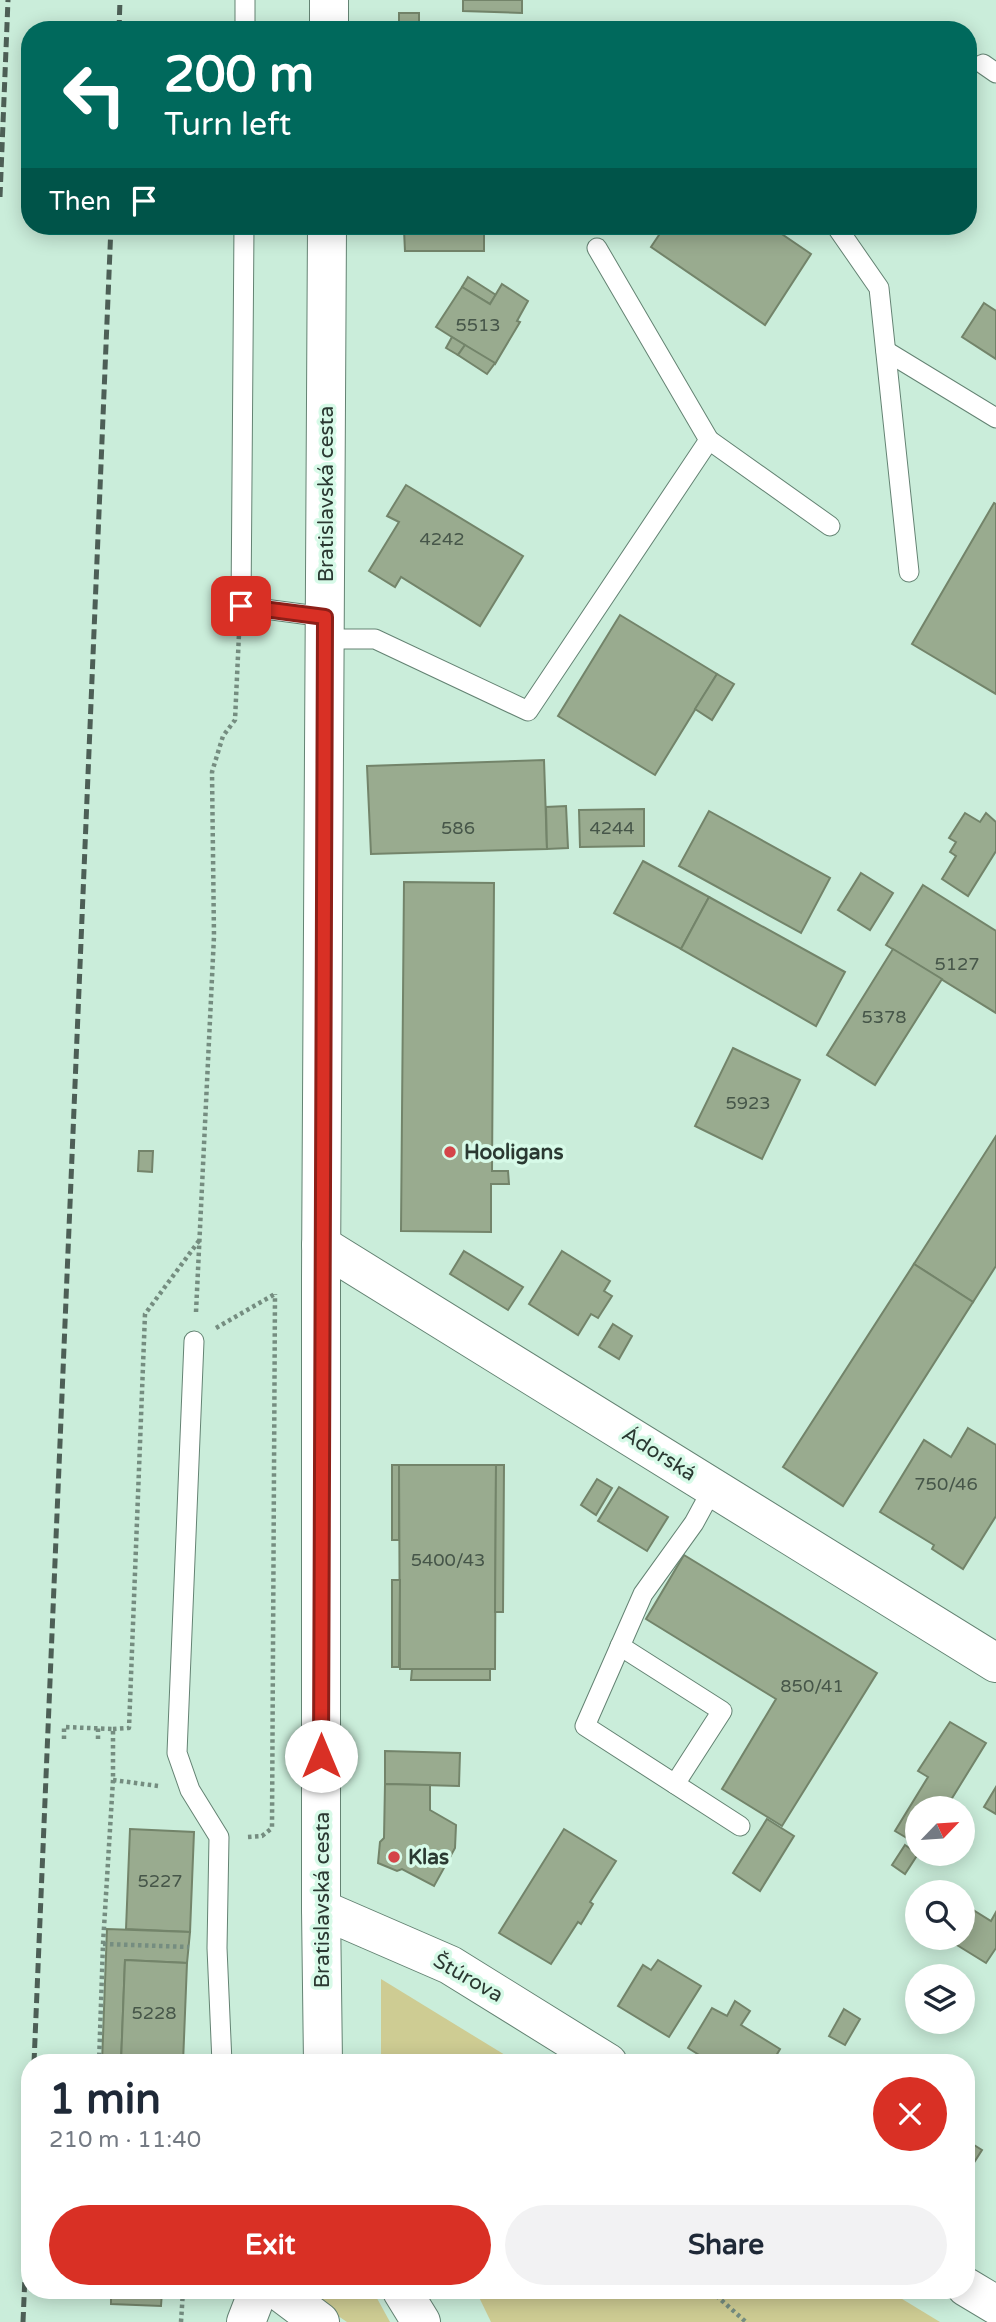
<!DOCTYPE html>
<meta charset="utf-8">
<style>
body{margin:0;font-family:"Varela Round",sans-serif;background:#f2f2f3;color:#1f2937;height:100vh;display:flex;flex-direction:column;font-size:26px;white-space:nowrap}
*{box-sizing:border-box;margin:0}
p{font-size:23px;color:#747a83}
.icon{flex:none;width:38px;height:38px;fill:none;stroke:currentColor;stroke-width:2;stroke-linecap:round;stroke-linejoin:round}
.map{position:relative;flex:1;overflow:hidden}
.sheet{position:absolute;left:21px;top:2054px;width:954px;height:245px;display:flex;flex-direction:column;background:#fff;border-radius:28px;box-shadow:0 4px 18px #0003}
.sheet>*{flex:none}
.top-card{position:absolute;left:21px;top:21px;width:956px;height:214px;border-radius:28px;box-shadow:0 4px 18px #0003;background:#00695c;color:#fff;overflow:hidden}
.needle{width:46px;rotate:65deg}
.buttons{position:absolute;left:905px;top:1796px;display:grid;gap:14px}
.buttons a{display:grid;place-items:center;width:70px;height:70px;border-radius:50%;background:#fff;box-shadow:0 4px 18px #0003;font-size:35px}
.pin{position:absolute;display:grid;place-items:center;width:60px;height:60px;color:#fff;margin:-30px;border-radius:14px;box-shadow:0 4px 10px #0006}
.me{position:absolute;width:77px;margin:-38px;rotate:0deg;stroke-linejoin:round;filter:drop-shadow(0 0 5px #0008)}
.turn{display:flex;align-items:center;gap:24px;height:147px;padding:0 28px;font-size:32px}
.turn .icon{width:91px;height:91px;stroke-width:2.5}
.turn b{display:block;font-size:49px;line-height:60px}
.then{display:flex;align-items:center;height:66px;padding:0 28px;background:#0003;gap:14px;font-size:26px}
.round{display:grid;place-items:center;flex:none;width:74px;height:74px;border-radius:37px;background:#f2f2f3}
.head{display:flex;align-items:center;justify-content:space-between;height:119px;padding:0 28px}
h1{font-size:42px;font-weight:700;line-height:52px}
.action{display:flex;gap:14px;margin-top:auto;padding:14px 28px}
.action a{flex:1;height:80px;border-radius:42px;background:#d93025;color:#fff;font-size:28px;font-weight:700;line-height:80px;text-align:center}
.action a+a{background:#f2f2f3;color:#1f2937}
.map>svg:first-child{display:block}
</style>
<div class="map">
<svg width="996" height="2322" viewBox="0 0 996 2322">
<rect width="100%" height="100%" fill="#caedda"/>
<g fill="#cecc93">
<path d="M381 1979 518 2063H383L381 2056Z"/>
<path d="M323 2291H373L390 2322H347L316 2301Z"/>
<path d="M476 2291H889L940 2322H491Z"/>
</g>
<g fill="#99ab8f" stroke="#73846a" stroke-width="2">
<path d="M463 0H522V13L463 11Z"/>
<rect x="399" y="13" width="20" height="17"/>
<path d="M402 226H484V251H405L404 230H402Z"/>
<path d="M665 226H770L811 254 765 325 651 247Z"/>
<path d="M468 277 496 295 490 304 462 287Z"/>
<path d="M502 284 528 301 517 321 520 322 495 364 436 327 462 287 490 304Z"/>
<path d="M984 303 996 311V359L962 337Z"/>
<path d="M452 337 465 345 458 355 446 348Z"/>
<path d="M465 345 495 363 487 374 458 355Z"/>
<path d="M406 485 523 556 480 626 401 577 395 587 369 571 399 522 387 516Z"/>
<path d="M994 503 996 504V694L912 644Z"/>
<path d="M620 615 717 674 655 775 558 716Z"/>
<path d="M717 674 734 684 712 720 695 709Z"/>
<path d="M544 760 547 849 371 854 367 766Z"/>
<path d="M566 806 568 848 547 849 546 807Z"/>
<path d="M644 809V846L580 847 579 810Z"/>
<path d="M709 811 830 878 801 933 679 866Z"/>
<path d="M965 813 980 822 986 813 996 822V851L968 896 942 879 956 856 950 852 956 842 949 838Z"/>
<path d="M643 861 709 897 681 949 614 913Z"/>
<path d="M861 873 893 893 870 930 838 910Z"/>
<path d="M404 882 494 883 492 1171H508L509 1184H491V1232L401 1231Z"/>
<path d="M923 885 996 931V1013L886 945Z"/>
<path d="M709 897 845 972 816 1026 681 949Z"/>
<path d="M893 949 942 979 875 1085 827 1055Z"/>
<path d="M733 1048 800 1080 762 1159 695 1126Z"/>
<path d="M996 1136V1266L973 1302 914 1264Z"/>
<path d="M139 1151H153L152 1172 138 1171Z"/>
<path d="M464 1251 523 1287 508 1310 450 1274Z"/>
<path d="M562 1251 610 1281 604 1291 612 1296 598 1318 591 1314 578 1335 529 1304Z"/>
<path d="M914 1264 973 1302 843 1506 783 1467Z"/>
<path d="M613 1324 632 1336 619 1359 599 1347Z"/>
<path d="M968 1428 996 1445V1516L963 1569 932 1549 934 1545 880 1512 924 1440 951 1457Z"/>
<rect x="392" y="1465" width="7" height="75"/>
<path d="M399 1465H496L495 1669H400Z"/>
<path d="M496 1465H504L503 1612H495Z"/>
<path d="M597 1479 612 1488 596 1515 581 1505Z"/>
<path d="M619 1487 668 1517 647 1551 598 1521Z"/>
<path d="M684 1555 877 1673 782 1826 722 1789 776 1699 646 1619Z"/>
<path d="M392 1580H400L399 1667H392Z"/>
<path d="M412 1669H490V1680H411Z"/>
<path d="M950 1722 986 1743 946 1808H917V1844L895 1831 928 1777 918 1771Z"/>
<path d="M385 1751 460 1753 459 1786 385 1784Z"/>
<path d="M385 1784 430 1785V1810L456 1825 455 1848 434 1886 402 1869 397 1871 378 1863 380 1842 384 1838Z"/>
<path d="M996 1787V1814L984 1807Z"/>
<path d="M767 1819 794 1836 760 1891 733 1873Z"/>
<path d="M130 1829 194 1832 190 1932 126 1929Z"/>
<path d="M564 1829 616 1861 590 1902 593 1904 581 1924 578 1922 551 1964 499 1933Z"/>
<path d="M905 1845 918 1854 905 1874 892 1865Z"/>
<path d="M962 1903 991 1921 996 1912V1948L986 1963 944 1937H962Z"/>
<path d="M107 1929 190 1932 187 1963 125 1960 121 2063H102Z"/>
<path d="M125 1960 187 1963 183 2063H121Z"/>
<path d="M658 1960 701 1986 669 2037 618 2006 643 1965 651 1970Z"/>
<path d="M735 2001 750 2011 741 2025 780 2049 772 2063H712L688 2048 712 2008 727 2016Z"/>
<path d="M844 2009 860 2019 845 2045 829 2036Z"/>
<path d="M966 2140 982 2150 966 2175Z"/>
<path d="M111 2291H162L161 2306 111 2304Z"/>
</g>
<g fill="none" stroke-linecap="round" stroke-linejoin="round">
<defs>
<g id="service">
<path d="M245 30V0"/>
<path d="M983 64 996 73"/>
<path d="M244 226 241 606 325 617"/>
<path d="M836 226 879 288 909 572"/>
<path d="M886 351 996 418"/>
<path d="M709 440 830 526"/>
<path d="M325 639H375L528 711 709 440 597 248"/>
<path d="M194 1341 177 1753 190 1790 219 1837 217 1948 222 2063"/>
<path d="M713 1488 694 1523 643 1594 585 1726 740 1826"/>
<path d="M620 1646 722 1711 675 1784"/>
</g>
<g id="minor">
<path d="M321 1245 996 1663"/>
<path d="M321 1909 450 1965 608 2063"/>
<path d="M966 2287 996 2305"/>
<path d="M246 2322 258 2291"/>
</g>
<g id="tertiary">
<path d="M329 30V0"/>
<path d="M323 2063 321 1909V1278L327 226"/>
<path d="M279 2291 320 2322"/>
<path d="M402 2291 421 2322"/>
</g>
</defs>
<use href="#service" stroke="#648373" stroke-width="21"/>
<use href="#minor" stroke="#648373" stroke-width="40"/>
<use href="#tertiary" stroke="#648373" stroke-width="40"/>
<g stroke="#758d80" stroke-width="4.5" stroke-dasharray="3.5 3.5" stroke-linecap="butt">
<path d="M196 1312 214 936 212 772 223 736 235 720 239 634"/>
<path d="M216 1328 275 1294"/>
<path d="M113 1729 129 1728 145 1314 201 1238"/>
<path d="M64 1739V1727L113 1729V1780L103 1944 99 2063"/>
<path d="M98 1739V1728"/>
<path d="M113 1780 158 1786"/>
<path d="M248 1837 262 1836 272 1828 275 1294"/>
<path d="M103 1944 189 1947"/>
<path d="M711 2291 746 2322"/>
<path d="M181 2322 183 2291"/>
</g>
<use href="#service" stroke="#fff" stroke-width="19"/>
<use href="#minor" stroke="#fff" stroke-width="38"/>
<use href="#tertiary" stroke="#fff" stroke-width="38"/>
<g stroke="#4d5f56" stroke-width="5" stroke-dasharray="10 5" stroke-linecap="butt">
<path d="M119 30 120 0"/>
<path d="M0 197 8 0"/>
<path d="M34 2063 111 226"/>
<path d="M23 2322 30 2160"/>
</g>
</g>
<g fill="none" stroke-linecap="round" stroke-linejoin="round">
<defs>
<path id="route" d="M241 606 325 617 321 1756"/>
</defs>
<use href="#route" stroke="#8d1f18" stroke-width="18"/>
<use href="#route" stroke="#d93025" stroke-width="12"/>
</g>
<g fill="#d44549" stroke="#d7fae8" stroke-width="2.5">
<circle cx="450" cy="1152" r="7"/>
<circle cx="394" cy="1857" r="7"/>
</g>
<g text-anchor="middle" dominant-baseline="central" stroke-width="7" stroke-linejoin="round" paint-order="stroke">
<g font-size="18" fill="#465649">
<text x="478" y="325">5513</text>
<text x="442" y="539">4242</text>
<text x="458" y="828">586</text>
<text x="612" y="828">4244</text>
<text x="957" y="964">5127</text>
<text x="884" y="1017">5378</text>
<text x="748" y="1103">5923</text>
<text x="946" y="1484">750/46</text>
<text x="448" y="1560">5400/43</text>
<text x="812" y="1686">850/41</text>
<text x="160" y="1881">5227</text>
<text x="154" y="2013">5228</text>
</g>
<g font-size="21" fill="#2b3932" stroke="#d7fae8">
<text transform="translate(326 494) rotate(-90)">Bratislavská cesta</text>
<text transform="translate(659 1454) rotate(32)">Ádorská</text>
<text transform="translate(322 1900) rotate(-90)">Bratislavská cesta</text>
<text transform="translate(468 1978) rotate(30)">Štúrova</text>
</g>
<g font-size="21" font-weight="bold" fill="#2b3932" stroke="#d7fae8" text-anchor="start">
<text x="464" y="1152">Hooligans</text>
<text x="408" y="1857">Klas</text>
</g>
</g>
</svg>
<div class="buttons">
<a><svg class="needle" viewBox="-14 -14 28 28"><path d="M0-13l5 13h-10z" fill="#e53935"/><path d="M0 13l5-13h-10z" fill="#747a83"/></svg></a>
<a><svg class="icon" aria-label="search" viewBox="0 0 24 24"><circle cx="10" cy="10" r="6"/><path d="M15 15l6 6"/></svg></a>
<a><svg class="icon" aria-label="layers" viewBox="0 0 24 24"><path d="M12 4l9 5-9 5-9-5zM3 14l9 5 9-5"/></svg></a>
</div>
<div class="pin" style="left:241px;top:606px;background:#d93025"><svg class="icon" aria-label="arrive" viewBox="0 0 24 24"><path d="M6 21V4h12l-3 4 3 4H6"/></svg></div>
<svg class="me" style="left:321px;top:1756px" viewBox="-20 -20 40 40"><circle r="19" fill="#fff"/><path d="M0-13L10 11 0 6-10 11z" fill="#d93025"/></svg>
<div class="top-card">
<div class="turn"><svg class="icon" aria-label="left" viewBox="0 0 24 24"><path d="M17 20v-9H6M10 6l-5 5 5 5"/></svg><div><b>200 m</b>Turn left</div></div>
<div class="then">Then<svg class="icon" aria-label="arrive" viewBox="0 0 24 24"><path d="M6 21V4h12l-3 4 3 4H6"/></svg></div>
</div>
<section class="sheet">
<div class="head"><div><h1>1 min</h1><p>210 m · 11:40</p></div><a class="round" style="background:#d93025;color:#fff"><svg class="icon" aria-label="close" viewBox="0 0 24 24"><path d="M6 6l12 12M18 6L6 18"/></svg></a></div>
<div class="action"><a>Exit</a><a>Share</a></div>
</section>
</div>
